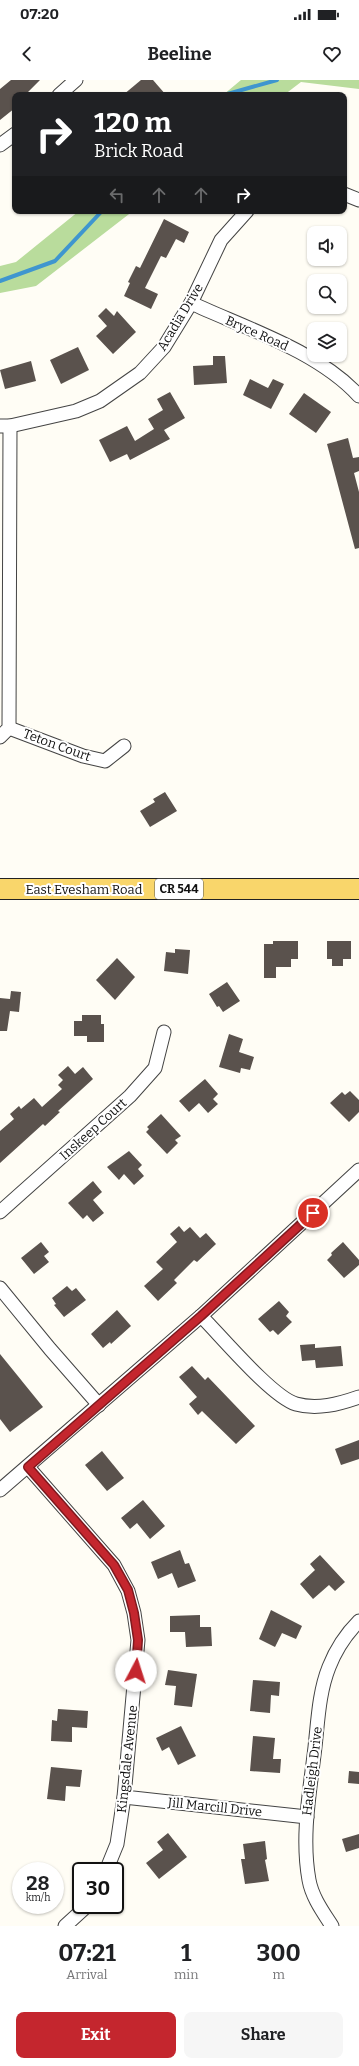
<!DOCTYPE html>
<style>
body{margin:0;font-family:Bitter,serif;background:#f6f6f6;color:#202124;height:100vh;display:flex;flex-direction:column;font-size:15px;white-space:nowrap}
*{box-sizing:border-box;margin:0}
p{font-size:13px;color:#757577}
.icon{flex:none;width:22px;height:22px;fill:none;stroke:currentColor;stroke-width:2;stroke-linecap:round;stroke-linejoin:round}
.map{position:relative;height:1846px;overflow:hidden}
.side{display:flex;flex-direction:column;background:#fff;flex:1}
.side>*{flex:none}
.top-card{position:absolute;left:12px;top:12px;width:335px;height:122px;border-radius:8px;box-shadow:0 1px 3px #0004;background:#202124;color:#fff;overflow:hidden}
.fabs{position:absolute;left:307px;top:146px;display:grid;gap:8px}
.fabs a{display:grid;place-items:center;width:40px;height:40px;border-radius:8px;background:#fff;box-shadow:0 1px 3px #0004;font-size:20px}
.speed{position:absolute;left:12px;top:1782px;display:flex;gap:8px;font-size:20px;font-weight:700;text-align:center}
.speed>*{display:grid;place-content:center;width:52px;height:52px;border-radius:50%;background:#fff;box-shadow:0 1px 3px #0004;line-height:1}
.speed small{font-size:10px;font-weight:400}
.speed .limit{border:2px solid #111;border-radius:6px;background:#fff;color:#111}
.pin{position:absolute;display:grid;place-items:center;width:34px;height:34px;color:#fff;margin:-17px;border:2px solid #fff;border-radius:50%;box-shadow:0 1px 4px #0007}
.me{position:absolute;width:44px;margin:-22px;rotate:5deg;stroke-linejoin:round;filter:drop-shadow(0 0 3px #0008)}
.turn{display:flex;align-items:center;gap:14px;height:84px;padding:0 16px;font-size:18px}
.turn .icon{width:52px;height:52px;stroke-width:2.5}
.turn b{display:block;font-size:28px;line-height:34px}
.lanes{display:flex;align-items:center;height:38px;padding:0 16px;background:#0003;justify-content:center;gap:20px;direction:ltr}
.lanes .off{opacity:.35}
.eta{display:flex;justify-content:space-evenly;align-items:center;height:68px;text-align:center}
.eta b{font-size:24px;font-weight:700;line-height:28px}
.action{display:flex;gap:8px;margin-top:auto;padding:8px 16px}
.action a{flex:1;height:46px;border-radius:8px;background:#c4262e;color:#fff;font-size:16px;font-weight:700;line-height:46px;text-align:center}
.action a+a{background:#f6f6f6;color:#202124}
.status{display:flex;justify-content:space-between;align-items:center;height:28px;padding:0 20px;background:#fff;direction:ltr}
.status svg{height:11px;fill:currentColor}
header{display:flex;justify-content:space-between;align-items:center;height:52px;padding:0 16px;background:#fff;font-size:18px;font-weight:700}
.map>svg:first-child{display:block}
</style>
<div class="status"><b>07:20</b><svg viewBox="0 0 49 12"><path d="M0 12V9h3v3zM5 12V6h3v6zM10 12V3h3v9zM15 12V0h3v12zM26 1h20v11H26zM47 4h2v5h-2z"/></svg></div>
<header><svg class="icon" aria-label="back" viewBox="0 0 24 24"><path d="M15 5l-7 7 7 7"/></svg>Beeline<svg class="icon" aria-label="heart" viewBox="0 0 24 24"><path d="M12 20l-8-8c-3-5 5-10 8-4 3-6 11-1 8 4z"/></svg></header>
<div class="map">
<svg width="359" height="1846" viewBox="0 0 359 1846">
<rect width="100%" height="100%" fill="#fffdf5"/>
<g fill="#b9dc9c">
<path d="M241 0H359V9L301 2 284 15H223Z"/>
<path d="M79 131H133L36 206 0 213V186L16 182Z"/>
</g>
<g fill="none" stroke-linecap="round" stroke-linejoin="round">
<g stroke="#3f96cf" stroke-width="4">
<path d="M224 15 277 0"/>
<path d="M0 201 55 181 102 131"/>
</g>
</g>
<g fill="#5a524d">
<path d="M11 0H40L25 15H15V28L0 40V9Z"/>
<path d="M141 0H153L166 15H123Z"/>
<path d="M164 139 189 152 184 163 176 159 166 178 161 176 145 208 158 214 151 229 124 216 130 203 128 202 136 186 140 188Z"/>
<path d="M106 228 114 236 117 231 136 252 113 274 96 256 107 246 98 236Z"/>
<path d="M78 267 89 290 61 304 50 280Z"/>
<path d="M213 276H225L227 303 194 305 193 286 213 285Z"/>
<path d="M31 281 36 301 5 309 0 290Z"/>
<path d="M250 299 268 308 273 299 284 304 271 329 243 315Z"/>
<path d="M170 312 185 338 164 350 170 359 130 380 127 374 110 382 99 360 127 346 135 361 154 349 148 339 163 330 157 319Z"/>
<path d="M304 313 331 332 316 353 289 334Z"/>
<path d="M348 358 353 378 359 377V391L354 393 359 412V468L355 469 327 364Z"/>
<path d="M165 712 177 731 150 747 140 731 155 722 153 719Z"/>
<path d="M273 861H298V879H291V887H276V898H264V864H273Z"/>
<path d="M327 861H351V879H343V886H332V879H327Z"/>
<path d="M175 869 190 870 188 894 164 891 166 872 175 873Z"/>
<path d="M117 878 135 897 115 920 96 900Z"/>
<path d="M227 902 240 921 223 932 219 926 217 927 209 914Z"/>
<path d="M11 911 21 912 19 932 10 931 7 951H0V918L10 919Z"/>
<path d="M82 935H101V944H104V962H87V956H74V941H82Z"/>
<path d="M229 954 243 959 239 972 254 977 250 990 241 988 240 993 219 987Z"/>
<path d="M68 986 75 994 83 987 93 999 58 1031 60 1032 45 1046 43 1044 0 1083V1051L14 1039 10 1034 19 1026 21 1029 34 1018 42 1027 62 1009 58 1005 63 1000 58 995Z"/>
<path d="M205 999 218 1014 213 1019 218 1024 208 1033 199 1023 189 1032 179 1021Z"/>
<path d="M350 1011 359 1020V1032L349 1042 330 1023 342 1012 345 1015Z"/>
<path d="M161 1034 181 1056 175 1060 178 1063 167 1074 146 1052 149 1049 147 1047Z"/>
<path d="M129 1071 142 1085 138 1089 144 1096 134 1105 124 1094 119 1100 107 1087Z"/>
<path d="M93 1101 102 1112 93 1120 104 1133 93 1142 87 1135 83 1139 68 1123Z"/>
<path d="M179 1146 184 1152 190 1147 200 1158 206 1153 216 1164 197 1182 194 1180 174 1200 177 1203 158 1221 144 1206 163 1189 156 1182 177 1162 170 1154Z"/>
<path d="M41 1162 49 1172 44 1176 49 1182 34 1194 21 1178Z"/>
<path d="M343 1162 359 1180V1185L344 1198 327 1180 332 1175 331 1173Z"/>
<path d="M67 1206 72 1211 76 1208 86 1220 64 1237 54 1225 56 1224 52 1218Z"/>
<path d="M279 1221 289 1232 286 1236 292 1242 278 1255 273 1250 270 1252 258 1239Z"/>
<path d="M117 1230 131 1246 111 1264 110 1262 103 1268 91 1254Z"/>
<path d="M315 1264V1268L341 1266 343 1286 316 1288 315 1280 302 1281 300 1265Z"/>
<path d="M0 1274 43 1327 10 1352 0 1339Z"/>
<path d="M192 1286 205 1300 208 1297 255 1346 236 1364 202 1331 198 1335 189 1324 197 1317 179 1297Z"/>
<path d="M359 1360V1379L341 1385 335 1369Z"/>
<path d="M102 1371 124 1398 107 1411 85 1385Z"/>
<path d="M143 1420 165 1446 150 1459 137 1443 130 1449 121 1438Z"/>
<path d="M180 1470 185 1484 189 1483 196 1501 178 1508 172 1493 158 1499 151 1482Z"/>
<path d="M320 1475 345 1502 335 1511 329 1505 313 1519 300 1504 315 1490 310 1484Z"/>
<path d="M271 1530 302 1546 296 1559 282 1553 275 1567 259 1559Z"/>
<path d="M200 1535V1547H211L212 1566 186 1567 185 1552H170V1536Z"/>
<path d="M168 1590 197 1594 192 1627 174 1625 176 1606 165 1605Z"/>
<path d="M253 1600 280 1602 279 1616 271 1615 270 1633 250 1631Z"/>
<path d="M58 1629 88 1631 87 1648 72 1647V1662L51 1661 52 1640 57 1641Z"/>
<path d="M181 1646 196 1676 178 1685 169 1667 162 1671 156 1658Z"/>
<path d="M253 1656 275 1658 273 1679H281L280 1693 250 1691Z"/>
<path d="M51 1687 82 1690 80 1707 66 1706 65 1721 47 1719Z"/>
<path d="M349 1691 359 1692V1704L348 1703Z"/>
<path d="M168 1753 187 1777 159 1799 146 1783 163 1770 157 1762Z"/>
<path d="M359 1754V1768L346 1772 342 1759Z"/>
<path d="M265 1761 267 1779 265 1780 269 1801 245 1804 241 1779H245L243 1764Z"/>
</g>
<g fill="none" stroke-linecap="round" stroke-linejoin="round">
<defs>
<g id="street">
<path d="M59 15 76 0"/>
<path d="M0 65 15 54"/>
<path d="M344 114 359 120"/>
<path d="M191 223C245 248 318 271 359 316"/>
<path d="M0 346H10L76 331 100 321 140 293 164 267 191 223 221 160 247 131"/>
<path d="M9 648 83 676 105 681 124 666"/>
<path d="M0 657 9 648 10 346"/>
<path d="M0 1132 130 1016 155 988 164 952"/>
<path d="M0 1208 50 1269 99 1325"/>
<path d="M201 1236C221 1256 272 1317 296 1324 317 1330 339 1324 359 1317"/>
<path d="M28 1387 114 1485 128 1511 134 1533 138 1560 124 1717 117 1764 106 1791"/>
<path d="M0 1410 201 1236 359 1090"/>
<path d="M124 1717 307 1737"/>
<path d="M65 1846 88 1825"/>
<path d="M332 1846C323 1832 312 1817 309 1800 301 1756 310 1711 315 1667 318 1640 319 1612 329 1587 336 1569 346 1554 359 1541"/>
</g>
<path id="primary" d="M0 809H359"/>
</defs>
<use href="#street" stroke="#444" stroke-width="15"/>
<use href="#primary" stroke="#222" stroke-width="22"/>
<use href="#street" stroke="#fff" stroke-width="13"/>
<use href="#primary" stroke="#f9d66b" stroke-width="20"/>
</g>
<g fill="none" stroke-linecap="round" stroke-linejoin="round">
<defs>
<path id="route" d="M136 1591 138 1560 134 1533 128 1510 114 1485 28 1387 201 1236 313 1133"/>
</defs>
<use href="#route" stroke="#7f191e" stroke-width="10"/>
<use href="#route" stroke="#c4262e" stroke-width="7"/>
</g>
<g text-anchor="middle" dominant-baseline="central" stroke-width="4" stroke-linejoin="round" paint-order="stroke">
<rect fill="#fff" stroke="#585858" stroke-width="1" x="155" y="799" width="48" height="20" rx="3"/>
<g font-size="12" font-weight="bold" fill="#111">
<text x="179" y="809">CR 544</text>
</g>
<g font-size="13" fill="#111" stroke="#fff">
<text transform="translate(180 237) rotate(-59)">Acadia Drive</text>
<text transform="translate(257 253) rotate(24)">Bryce Road</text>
<text transform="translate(57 665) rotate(20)">Teton Court</text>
<text x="84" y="809">East Evesham Road</text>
<text transform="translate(93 1049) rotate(-42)">Inskeep Court</text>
<text transform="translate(127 1679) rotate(-84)">Kingsdale Avenue</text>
<text transform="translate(312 1691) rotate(-83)">Hadleigh Drive</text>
<text transform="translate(215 1727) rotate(6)">Jill Marcill Drive</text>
</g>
</g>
</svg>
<div class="fabs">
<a><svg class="icon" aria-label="sound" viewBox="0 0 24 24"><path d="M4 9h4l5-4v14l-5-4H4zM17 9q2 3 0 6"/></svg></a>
<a><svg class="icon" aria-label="search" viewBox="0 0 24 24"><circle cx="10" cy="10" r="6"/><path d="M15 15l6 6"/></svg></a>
<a><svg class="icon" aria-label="layers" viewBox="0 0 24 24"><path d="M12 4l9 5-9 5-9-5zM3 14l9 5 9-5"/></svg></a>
</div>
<div class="speed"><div>28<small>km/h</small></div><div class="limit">30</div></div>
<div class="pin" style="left:313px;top:1133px;background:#d93025"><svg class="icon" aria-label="arrive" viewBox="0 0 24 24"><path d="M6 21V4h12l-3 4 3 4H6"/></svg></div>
<svg class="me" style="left:136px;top:1591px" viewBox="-20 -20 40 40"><circle r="19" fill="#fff"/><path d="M0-13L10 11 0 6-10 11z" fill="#c4262e"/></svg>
<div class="top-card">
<div class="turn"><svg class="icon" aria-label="right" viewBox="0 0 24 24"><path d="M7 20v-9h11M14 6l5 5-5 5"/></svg><div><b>120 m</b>Brick Road</div></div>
<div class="lanes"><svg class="icon off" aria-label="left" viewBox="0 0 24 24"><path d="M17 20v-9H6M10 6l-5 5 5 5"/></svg><svg class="icon off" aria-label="ahead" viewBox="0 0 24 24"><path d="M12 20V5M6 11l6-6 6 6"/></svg><svg class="icon off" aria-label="ahead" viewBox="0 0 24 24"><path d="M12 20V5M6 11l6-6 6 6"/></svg><svg class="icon" aria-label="right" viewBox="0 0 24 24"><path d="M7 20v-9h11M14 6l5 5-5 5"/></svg></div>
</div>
</div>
<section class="side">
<div class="eta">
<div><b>07:21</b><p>Arrival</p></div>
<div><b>1</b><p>min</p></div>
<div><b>300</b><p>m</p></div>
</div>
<div class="action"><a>Exit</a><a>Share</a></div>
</section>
